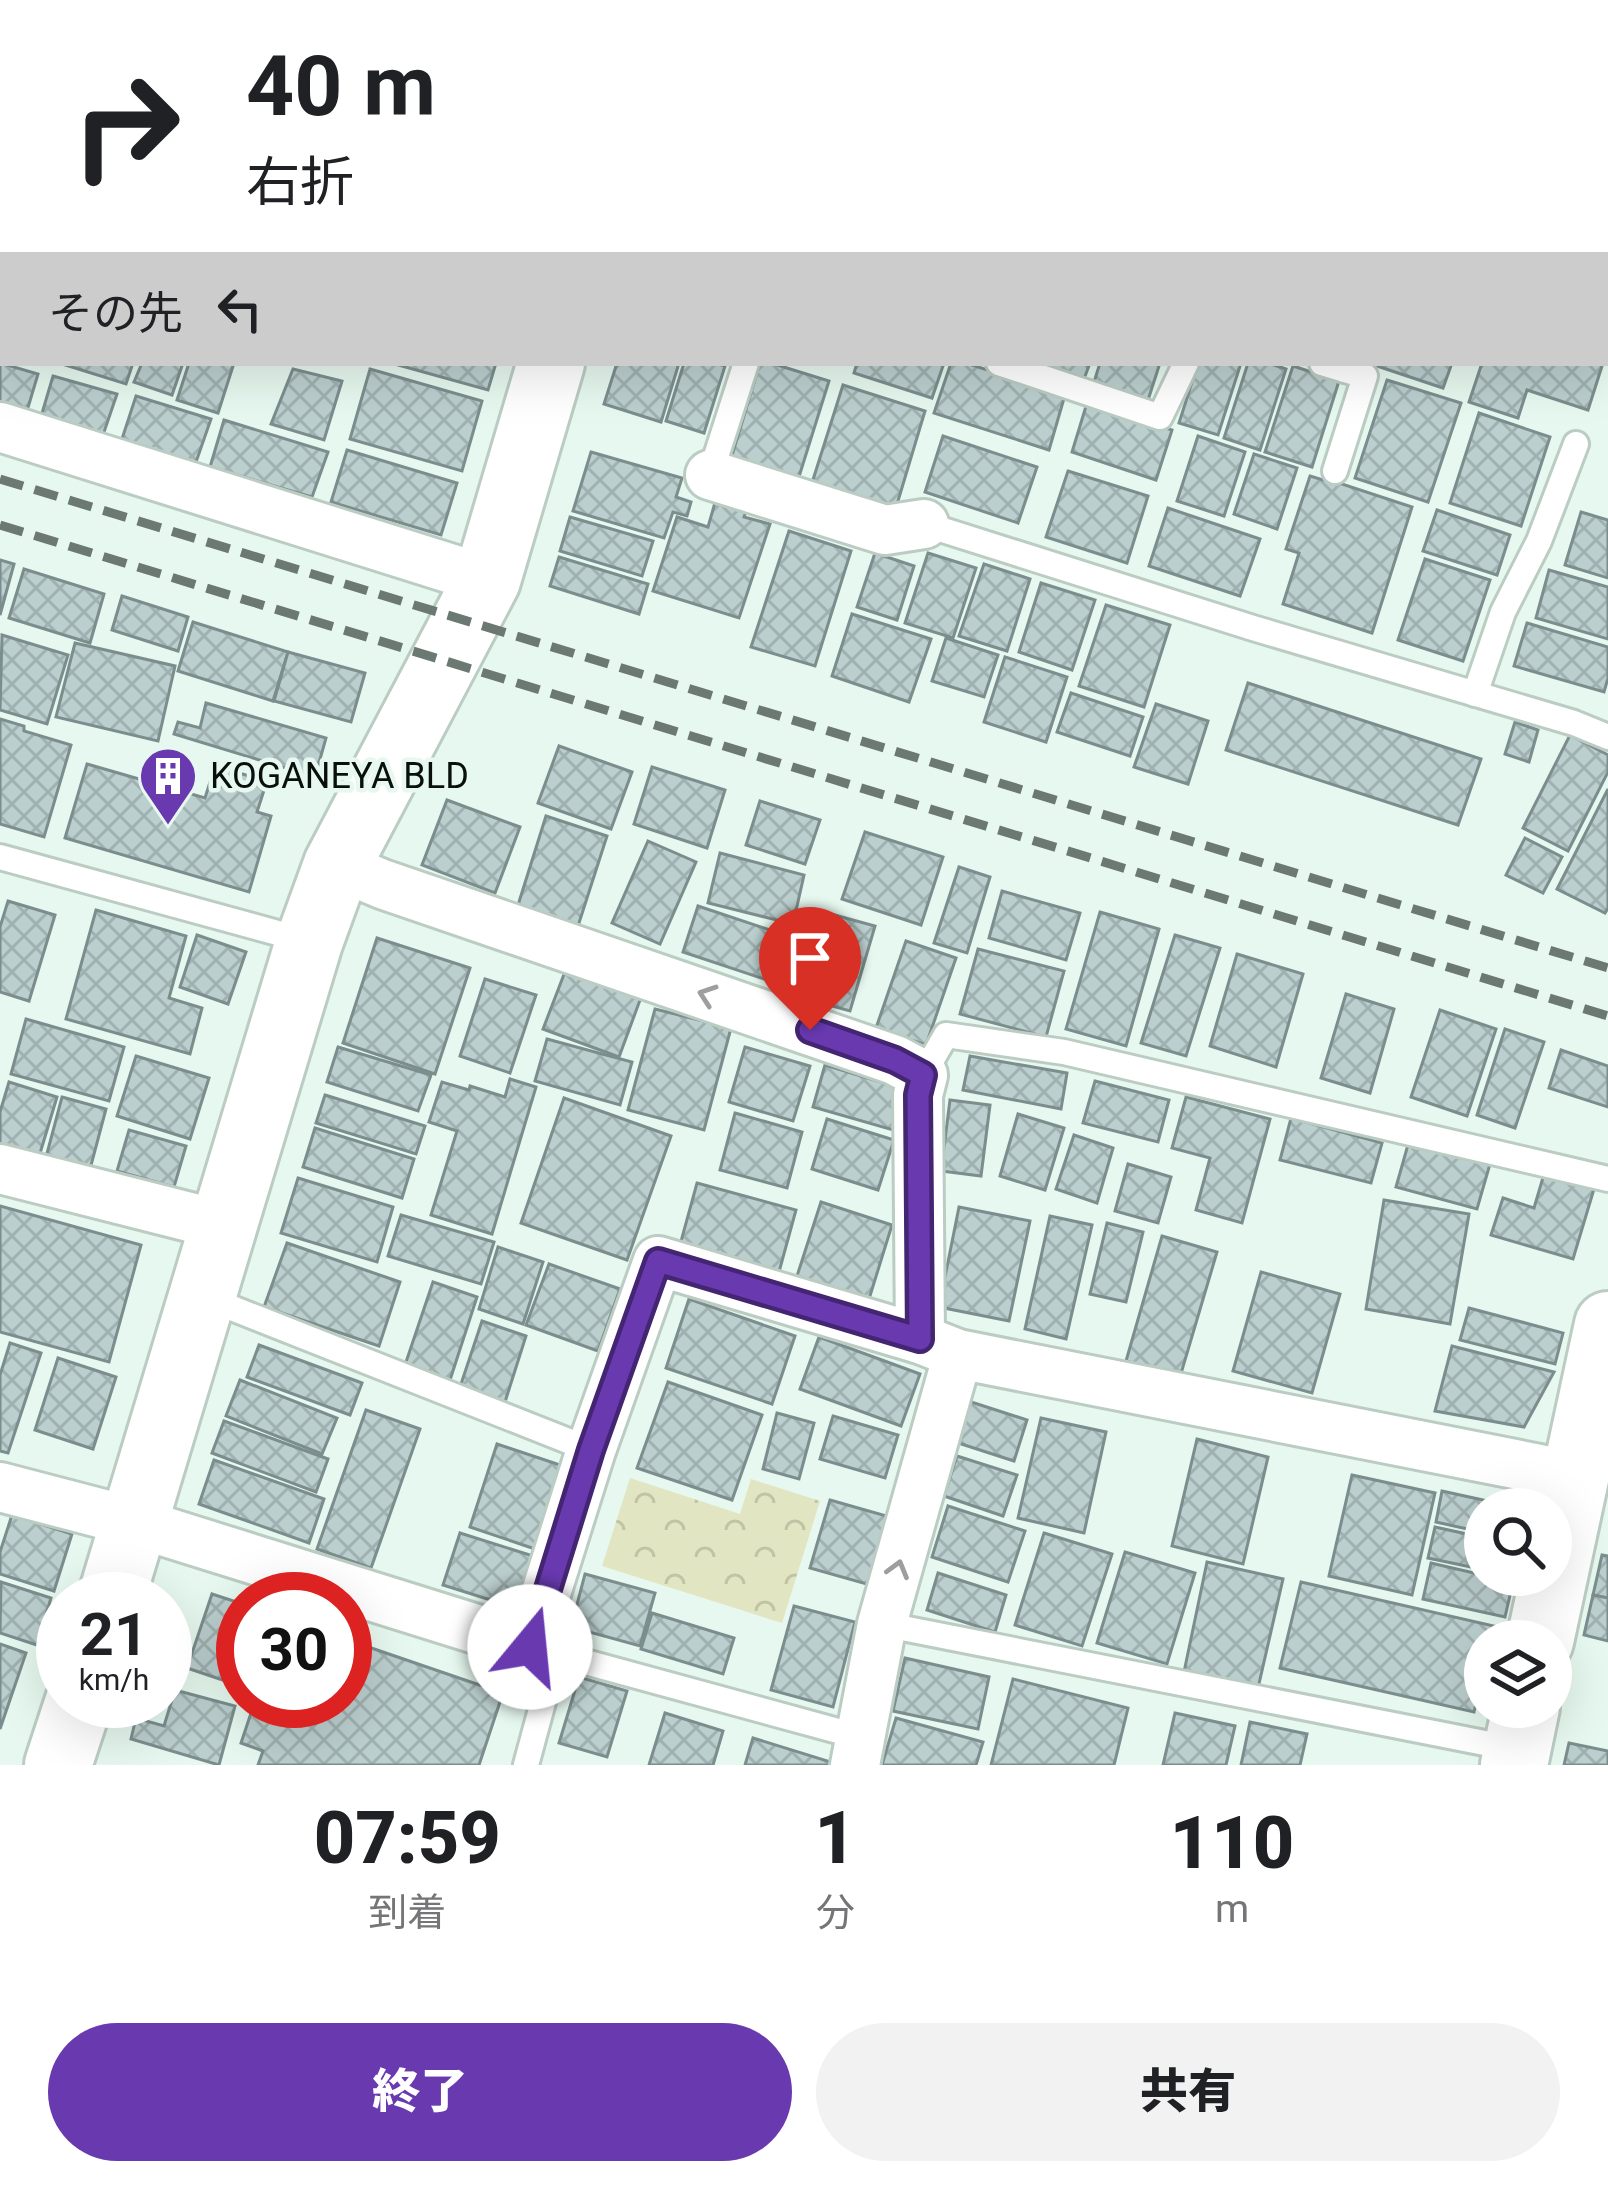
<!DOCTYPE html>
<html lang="ja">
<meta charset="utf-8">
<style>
body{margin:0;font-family:Roboto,"Noto Sans JP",sans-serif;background:#f2f2f2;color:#202124;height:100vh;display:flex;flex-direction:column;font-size:45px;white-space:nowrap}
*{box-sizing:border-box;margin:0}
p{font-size:39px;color:#757577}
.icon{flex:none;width:66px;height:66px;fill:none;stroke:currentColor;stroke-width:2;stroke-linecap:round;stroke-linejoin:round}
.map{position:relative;height:1765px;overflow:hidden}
.panel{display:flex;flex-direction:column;background:#fff;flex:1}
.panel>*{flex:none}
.top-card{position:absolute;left:0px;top:0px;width:1608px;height:366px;box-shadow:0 12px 48px #0002;background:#fff;color:#202124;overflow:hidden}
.fabs{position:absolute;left:1464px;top:1488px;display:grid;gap:24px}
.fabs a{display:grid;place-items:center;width:108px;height:108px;border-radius:50%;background:#fff;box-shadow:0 12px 48px #0002;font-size:60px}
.speed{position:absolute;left:36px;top:1572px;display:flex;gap:24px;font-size:60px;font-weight:700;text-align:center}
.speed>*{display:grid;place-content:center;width:156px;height:156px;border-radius:50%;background:#fff;box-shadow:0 12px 48px #0002;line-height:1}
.speed small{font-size:30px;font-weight:400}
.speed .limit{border:18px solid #d22;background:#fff;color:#111}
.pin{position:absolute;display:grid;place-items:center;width:102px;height:102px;color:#fff;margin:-123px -51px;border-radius:50% 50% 50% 0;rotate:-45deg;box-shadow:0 0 12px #0007}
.pin .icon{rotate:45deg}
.me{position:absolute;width:132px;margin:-66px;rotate:17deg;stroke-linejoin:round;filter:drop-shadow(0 0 9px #0008)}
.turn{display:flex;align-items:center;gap:42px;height:252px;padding:0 48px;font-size:54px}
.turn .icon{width:156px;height:156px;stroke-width:2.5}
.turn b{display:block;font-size:84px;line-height:102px}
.then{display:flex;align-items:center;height:114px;padding:0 48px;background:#0003;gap:24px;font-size:45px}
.eta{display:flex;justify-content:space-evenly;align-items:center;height:204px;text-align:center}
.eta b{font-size:72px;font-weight:800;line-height:84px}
.action{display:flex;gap:24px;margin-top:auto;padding:24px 48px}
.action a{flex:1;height:138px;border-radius:72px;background:#6939b0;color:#fff;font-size:48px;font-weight:800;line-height:138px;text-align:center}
.action a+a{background:#f2f2f2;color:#202124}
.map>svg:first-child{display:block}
</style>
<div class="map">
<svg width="1608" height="1765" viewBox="0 0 1608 1765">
<defs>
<pattern id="park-crowns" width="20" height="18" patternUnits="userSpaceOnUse" patternTransform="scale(3)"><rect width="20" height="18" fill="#e2e5c1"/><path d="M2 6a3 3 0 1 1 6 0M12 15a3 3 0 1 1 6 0" fill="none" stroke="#c1c3a5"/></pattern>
<pattern id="building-cross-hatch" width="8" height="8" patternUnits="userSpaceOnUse" patternTransform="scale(3)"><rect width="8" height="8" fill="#bbcfce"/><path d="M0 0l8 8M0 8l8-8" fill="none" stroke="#9fb1b0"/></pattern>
</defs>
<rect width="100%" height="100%" fill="#e6f8ef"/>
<path fill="url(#park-crowns)" d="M630 1478 740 1514 751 1479 820 1501 782 1623 602 1566Z"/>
<g fill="url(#building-cross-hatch)" stroke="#7b8e8d" stroke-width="3">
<path d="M39 0H115L114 3H38Z"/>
<path d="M242 0H323L322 3H241Z"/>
<path d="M378 0H522L521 3H383Z"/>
<path d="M727 0H821L829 3H726Z"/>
<path d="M867 0H958L957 3H866Z"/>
<path d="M1337 0H1414L1413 3H1336Z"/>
<path d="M1576 0H1608V95L1605 94V3H1575Z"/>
<path d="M1605 164 1608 165V321L1605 320Z"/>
<path d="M0 254 3 255V355L0 354Z"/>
<path d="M0 363 38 374 27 411 0 403Z"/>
<path d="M59 363H133L126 384Z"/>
<path d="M142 363H183L172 395 134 382Z"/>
<path d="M189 363H234L218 413 177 400Z"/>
<path d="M391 363H496L488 390Z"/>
<path d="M617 363H679L661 422 604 404Z"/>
<path d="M684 363H715L725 366 704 433 666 421Z"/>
<path d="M760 363H771L829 381 797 483 730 462Z"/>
<path d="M857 363H944L932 398 854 373Z"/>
<path d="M951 363H966L1065 395 1049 450 934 413Z"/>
<path d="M1034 363H1090L1084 379Z"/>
<path d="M1100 363H1160L1148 400 1094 382Z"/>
<path d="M1198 363H1241L1218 435 1179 423Z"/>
<path d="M1248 363H1268L1286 369 1260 450 1224 438Z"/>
<path d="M1368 363H1452L1443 388Z"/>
<path d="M1482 363H1603L1588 410 1527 390 1518 418 1469 402Z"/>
<path d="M1293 366 1339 381 1312 467 1265 452Z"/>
<path d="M293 369 342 381 324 440 271 424Z"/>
<path d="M370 369 482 401 462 471 350 439Z"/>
<path d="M53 376 117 394 102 438 40 420Z"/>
<path d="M1387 380 1461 403 1428 502 1355 478Z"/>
<path d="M843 385 925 411 895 511 811 486Z"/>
<path d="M136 396 211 419 195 465 121 442Z"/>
<path d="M1087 403 1172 430 1156 480 1072 452Z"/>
<path d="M1479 413 1550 437 1521 526 1450 503Z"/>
<path d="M224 420 328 452 312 497 210 467Z"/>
<path d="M943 436 1037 467 1018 523 925 492Z"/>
<path d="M1198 436 1245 452 1224 516 1177 501Z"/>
<path d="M347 450 457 483 441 535 331 502Z"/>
<path d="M591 452 682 478 676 497 691 502 687 516 673 512 664 538 573 511Z"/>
<path d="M1254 454 1297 468 1277 529 1234 514Z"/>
<path d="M1068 471 1148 496 1127 563 1046 537Z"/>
<path d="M1310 476 1323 480 1324 478 1412 507 1372 633 1283 604 1299 553 1286 549Z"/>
<path d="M716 499 747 509 744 517 770 524 739 618 653 591 677 517 708 527Z"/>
<path d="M1168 508 1260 539 1240 596 1149 566Z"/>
<path d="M1437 510 1510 535 1497 575 1423 551Z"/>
<path d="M1581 512 1608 520V578L1565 565Z"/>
<path d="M570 517 653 541 642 576 560 551Z"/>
<path d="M789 531 851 551 815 666 751 647Z"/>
<path d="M875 553 914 566 897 620 857 607Z"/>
<path d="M928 553 976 568 953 638 905 623Z"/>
<path d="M559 557 648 584 639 614 550 586Z"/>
<path d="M1425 559 1490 580 1463 661 1398 640Z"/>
<path d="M0 560 14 564 0 615Z"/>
<path d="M984 564 1030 579 1007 651 959 636Z"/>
<path d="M24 569 104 594 90 643 9 618Z"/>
<path d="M1549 570 1608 587V639L1536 618Z"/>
<path d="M1041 583 1095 600 1072 670 1019 652Z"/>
<path d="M122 596 188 617 178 651 112 630Z"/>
<path d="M1106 605 1170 625 1144 707 1079 686Z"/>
<path d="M852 614 931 639 909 702 832 676Z"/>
<path d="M193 622 288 652 273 701 178 671Z"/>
<path d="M1527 623 1608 647V678L1604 692 1514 666Z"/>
<path d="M2 635 68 655 47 724 0 710Z"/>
<path d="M946 638 998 655 984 697 932 681Z"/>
<path d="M75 643 175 666 158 741 56 717Z"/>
<path d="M288 652 365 673 351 722 274 701Z"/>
<path d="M1005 657 1067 677 1046 742 984 722Z"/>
<path d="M1248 683 1481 759 1458 825 1226 750Z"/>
<path d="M1071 693 1143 717 1130 756 1057 732Z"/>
<path d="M206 703 326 738 315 777 174 734 178 722 200 728Z"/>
<path d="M1156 704 1208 721 1188 784 1134 767Z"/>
<path d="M0 719 24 726V731L71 745 44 837 0 824Z"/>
<path d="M1515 722 1538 730 1529 762 1505 754Z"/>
<path d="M1570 735 1608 755V772L1568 851 1523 828Z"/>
<path d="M559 746 632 772 611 829 538 803Z"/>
<path d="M87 764 205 798 215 766 267 781 257 812 271 816 249 892 65 838Z"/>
<path d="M652 767 725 790 707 848 634 824Z"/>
<path d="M1608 789V908L1605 913 1557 889Z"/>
<path d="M447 800 520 827 495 893 422 865Z"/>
<path d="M760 801 820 820 805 864 746 845Z"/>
<path d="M546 816 607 836 578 926 518 905Z"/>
<path d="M865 832 943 857 921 925 842 899Z"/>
<path d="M1525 838 1562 857 1543 893 1506 875Z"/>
<path d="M648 841 696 862 660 944 612 923Z"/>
<path d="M720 853 804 875 793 924 708 903Z"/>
<path d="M959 867 990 877 967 953 934 943Z"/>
<path d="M1002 891 1080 913 1066 960 989 938Z"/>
<path d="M8 901 55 915 29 1001 0 992V927Z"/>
<path d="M698 906 782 934 767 980 683 952Z"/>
<path d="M813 909 875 926 850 1011 789 994Z"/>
<path d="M96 910 186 936 169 998 202 1008 190 1054 66 1019Z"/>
<path d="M1100 912 1159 929 1126 1046 1066 1029Z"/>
<path d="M197 935 246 952 228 1004 180 987Z"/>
<path d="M1175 935 1220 948 1186 1056 1141 1043Z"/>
<path d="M377 938 470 968 435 1074 343 1043Z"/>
<path d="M906 941 956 958 926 1045 876 1028Z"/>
<path d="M978 949 1064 971 1046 1037 960 1014Z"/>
<path d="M1237 954 1303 974 1276 1067 1210 1046Z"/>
<path d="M568 964 643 992 619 1057 543 1029Z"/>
<path d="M485 979 536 995 510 1073 460 1056Z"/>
<path d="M1346 994 1394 1009 1370 1093 1321 1078Z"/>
<path d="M655 1009 731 1028 704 1130 628 1110Z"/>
<path d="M1440 1010 1496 1029 1467 1116 1411 1097Z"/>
<path d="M26 1019 124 1047 109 1101 11 1074Z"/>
<path d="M1505 1029 1544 1042 1515 1128 1477 1115Z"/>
<path d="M547 1039 632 1062 620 1105 535 1081Z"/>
<path d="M338 1047 431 1075 418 1111 327 1082Z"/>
<path d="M745 1047 810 1066 793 1121 729 1102Z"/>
<path d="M1561 1050 1608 1066V1107L1549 1088Z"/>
<path d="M136 1056 209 1078 190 1139 117 1116Z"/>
<path d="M970 1056 1067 1073 1061 1109 963 1090Z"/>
<path d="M825 1065 904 1089 893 1130 813 1107Z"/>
<path d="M510 1079 536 1087 492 1234 431 1215 457 1131 429 1122 442 1082 469 1090 470 1086 505 1097Z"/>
<path d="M1095 1081 1169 1100 1158 1142 1083 1123Z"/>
<path d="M9 1082 57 1097 38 1160 0 1148V1112Z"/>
<path d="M325 1095 425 1126 416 1154 316 1123Z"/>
<path d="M62 1097 106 1109 89 1173 45 1161Z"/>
<path d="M1186 1097 1270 1119 1242 1223 1196 1210 1210 1158 1172 1148Z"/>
<path d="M564 1098 671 1136 627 1260 521 1223Z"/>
<path d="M950 1100 990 1105 981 1176 941 1171Z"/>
<path d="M735 1113 802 1132 787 1188 720 1170Z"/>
<path d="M1018 1114 1064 1128 1045 1190 1000 1176Z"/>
<path d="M1291 1118 1382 1143 1371 1183 1280 1160Z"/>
<path d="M827 1119 894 1140 878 1190 812 1169Z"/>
<path d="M315 1128 414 1159 402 1198 303 1167Z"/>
<path d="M129 1130 186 1146 174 1187 117 1171Z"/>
<path d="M1074 1135 1113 1148 1097 1203 1056 1189Z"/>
<path d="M1409 1141 1490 1164 1477 1209 1396 1187Z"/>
<path d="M1128 1164 1171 1177 1158 1223 1115 1211Z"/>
<path d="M1544 1174 1594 1189 1573 1259 1491 1235 1503 1198 1534 1208Z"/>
<path d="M298 1178 393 1207 377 1262 281 1233Z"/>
<path d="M697 1183 796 1210 779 1272 680 1245Z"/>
<path d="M1384 1200 1469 1214 1450 1324 1366 1309Z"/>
<path d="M821 1202 892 1225 869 1299 797 1276Z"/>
<path d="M0 1206 141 1245 109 1362 0 1332Z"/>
<path d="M959 1207 1030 1221 1009 1321 939 1307Z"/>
<path d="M401 1215 494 1242 481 1284 388 1256Z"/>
<path d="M1050 1216 1092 1225 1066 1339 1025 1329Z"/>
<path d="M1107 1223 1143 1232 1126 1302 1090 1294Z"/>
<path d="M1162 1236 1217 1252 1180 1377 1126 1361Z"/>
<path d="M287 1243 400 1282 379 1346 264 1307Z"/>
<path d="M498 1247 543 1262 523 1324 479 1309Z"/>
<path d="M549 1264 620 1289 598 1351 526 1325Z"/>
<path d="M1261 1272 1340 1294 1312 1393 1233 1371Z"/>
<path d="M433 1282 477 1297 450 1380 405 1365Z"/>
<path d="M689 1299 795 1336 772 1404 666 1368Z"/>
<path d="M1469 1308 1563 1333 1555 1364 1460 1340Z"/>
<path d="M482 1321 526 1336 505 1402 460 1387Z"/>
<path d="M819 1337 920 1374 901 1426 800 1389Z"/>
<path d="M10 1343 41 1353 8 1453 0 1451V1375Z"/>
<path d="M259 1345 362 1383 350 1415 247 1377Z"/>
<path d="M1452 1346 1554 1372 1524 1427 1435 1411Z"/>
<path d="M58 1358 116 1377 93 1449 35 1430Z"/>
<path d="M240 1380 337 1418 322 1454 226 1416Z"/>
<path d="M668 1382 762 1415 732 1500 637 1468Z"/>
<path d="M962 1399 1027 1420 1014 1461 949 1440Z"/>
<path d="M366 1410 420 1429 371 1568 317 1549Z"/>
<path d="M777 1413 814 1423 799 1479 763 1469Z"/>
<path d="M833 1416 898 1435 885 1478 820 1459Z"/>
<path d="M1041 1418 1106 1432 1084 1533 1018 1518Z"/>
<path d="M224 1421 328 1459 316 1492 212 1453Z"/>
<path d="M1197 1439 1268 1457 1243 1564 1172 1546Z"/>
<path d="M497 1444 566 1467 538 1550 470 1527Z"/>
<path d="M957 1456 1017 1475 1003 1516 944 1496Z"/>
<path d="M214 1460 324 1499 309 1543 199 1504Z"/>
<path d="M1352 1475 1435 1493 1412 1595 1329 1576Z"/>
<path d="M1442 1491 1524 1509H1485V1533L1436 1522Z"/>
<path d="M830 1500 890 1517 870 1585 810 1568Z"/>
<path d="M948 1506 1025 1531 1008 1582 932 1557Z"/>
<path d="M12 1515 72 1534 54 1591 0 1574V1552Z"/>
<path d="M1435 1527 1485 1538V1570L1428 1558Z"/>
<path d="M460 1533 533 1556 516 1608 443 1585Z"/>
<path d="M1044 1533 1112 1554 1082 1646 1015 1625Z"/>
<path d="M1125 1552 1195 1573 1167 1664 1097 1643Z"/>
<path d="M1602 1555 1608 1556V1598L1593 1595Z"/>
<path d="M1207 1562 1283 1579 1258 1688 1184 1672Z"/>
<path d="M1431 1563 1513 1582 1505 1617 1423 1599Z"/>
<path d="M938 1573 1006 1595 995 1632 927 1610Z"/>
<path d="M585 1574 655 1593 640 1646 571 1627Z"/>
<path d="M1 1582 51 1598 37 1645 0 1633Z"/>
<path d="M1301 1582 1494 1626 1490 1641H1485V1664L1474 1712 1280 1668Z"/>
<path d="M212 1594 243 1604V1687L187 1668Z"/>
<path d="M1593 1595 1608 1598V1641L1584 1635Z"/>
<path d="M794 1606 855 1622 833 1707 771 1690Z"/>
<path d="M652 1613 734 1638 723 1674 641 1649Z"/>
<path d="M345 1639 503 1693 479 1765H258L263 1751 241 1743 255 1701H345Z"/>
<path d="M0 1644 26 1653 0 1729Z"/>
<path d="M905 1658 989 1677 978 1729 893 1711Z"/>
<path d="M579 1677 627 1691 607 1757 559 1743Z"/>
<path d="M1013 1679 1128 1708 1114 1765H991Z"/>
<path d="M175 1690 235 1706 219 1765 131 1739 136 1718 164 1726Z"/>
<path d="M665 1713 723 1731 713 1765H649Z"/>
<path d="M1175 1713 1235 1726 1226 1765H1163Z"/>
<path d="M896 1718 983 1742 976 1765H882Z"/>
<path d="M1250 1722 1307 1734 1300 1765H1241Z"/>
<path d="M753 1738 834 1763V1765H745Z"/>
<path d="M1569 1743 1608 1751V1765H1564Z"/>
</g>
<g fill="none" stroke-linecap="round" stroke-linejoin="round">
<defs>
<g id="lane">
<path d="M359 3 360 0"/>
<path d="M1085 3 1086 0"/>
<path d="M0 241H3"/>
<path d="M999 363 1160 417 1186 363"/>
<path d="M1322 363 1345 370"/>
<path d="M1335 471 1365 376 1345 370 1348 363"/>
<path d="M710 475 746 363"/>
<path d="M924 524 1253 628 1574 723 1608 737"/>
<path d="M1475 694 1503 612 1539 541 1576 444"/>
<path d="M0 857 307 941"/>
<path d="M923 1075 946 1035 1064 1052 1608 1179"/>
<path d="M204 1297 591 1450"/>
<path d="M882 1624 1515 1749"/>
<path d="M526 1765 556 1654 860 1737"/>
</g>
<g id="street">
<path d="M1179 0 1190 3"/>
<path d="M14 3V0"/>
<path d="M0 51 3 40"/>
<path d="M1605 126 1608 127"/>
<path d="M0 427 487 580"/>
<path d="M710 475 885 530 924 524"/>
<path d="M337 865 382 884 895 1060 923 1075 918 1095 920 1339"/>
<path d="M0 1169 225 1226"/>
<path d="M0 1487 134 1522 556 1654"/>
<path d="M529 1647 591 1450 658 1261 920 1339 958 1354 1575 1476"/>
<path d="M855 1765 882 1624 958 1354"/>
</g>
<g id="secondary">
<path d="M657 3 658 0"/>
<path d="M111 1599 309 942 337 865 487 580 551 363"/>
<path d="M1540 1641 1608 1325"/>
<path d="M58 1765 79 1701"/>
<path d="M1514 1765 1526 1707"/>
</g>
</defs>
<use href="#lane" stroke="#bbccc3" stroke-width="30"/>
<use href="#street" stroke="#bbccc3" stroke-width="54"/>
<use href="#secondary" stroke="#bbccc3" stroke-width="72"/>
<use href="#lane" stroke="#fff" stroke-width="24"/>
<use href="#street" stroke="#fff" stroke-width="48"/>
<use href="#secondary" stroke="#fff" stroke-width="66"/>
<g stroke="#6c7872" stroke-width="9" stroke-dasharray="24 12" stroke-linecap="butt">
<path d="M0 479 1608 968"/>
<path d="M0 525 1608 1016"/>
</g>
</g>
<defs><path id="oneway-chevron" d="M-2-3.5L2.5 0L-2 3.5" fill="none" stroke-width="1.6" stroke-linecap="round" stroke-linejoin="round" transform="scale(3)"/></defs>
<g stroke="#9d9f9e">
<use href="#oneway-chevron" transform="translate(707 995) rotate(-161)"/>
<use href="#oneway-chevron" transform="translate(898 1569) rotate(-74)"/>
</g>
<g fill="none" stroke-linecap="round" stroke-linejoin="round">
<defs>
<path id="route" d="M530 1647 591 1450 658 1261 920 1339 918 1095 923 1075 895 1060 810 1030"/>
</defs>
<use href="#route" stroke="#442572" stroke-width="30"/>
<use href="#route" stroke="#6939b0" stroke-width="21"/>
</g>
<defs>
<symbol id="building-pin" viewBox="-11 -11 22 30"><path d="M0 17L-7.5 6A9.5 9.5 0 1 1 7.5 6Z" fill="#6939b0" stroke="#e6f8ef"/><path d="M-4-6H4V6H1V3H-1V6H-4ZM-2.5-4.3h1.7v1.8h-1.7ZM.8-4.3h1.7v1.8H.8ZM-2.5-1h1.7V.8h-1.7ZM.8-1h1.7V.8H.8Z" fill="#fff"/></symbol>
</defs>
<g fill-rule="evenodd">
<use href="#building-pin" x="135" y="743" width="66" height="90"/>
</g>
<g text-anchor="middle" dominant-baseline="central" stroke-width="9" stroke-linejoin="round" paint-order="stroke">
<g font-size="36" fill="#090f0c" stroke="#e6f8ef" text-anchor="start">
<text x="210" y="776">KOGANEYA BLD</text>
</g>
</g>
</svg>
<div class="fabs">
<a><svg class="icon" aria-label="search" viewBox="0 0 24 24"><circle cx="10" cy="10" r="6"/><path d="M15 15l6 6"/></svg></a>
<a><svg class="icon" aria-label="layers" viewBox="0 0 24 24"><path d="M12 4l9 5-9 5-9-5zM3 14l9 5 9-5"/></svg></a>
</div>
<div class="speed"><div>21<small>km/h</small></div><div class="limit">30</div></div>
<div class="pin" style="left:810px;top:1030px;background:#d93025"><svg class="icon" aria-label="arrive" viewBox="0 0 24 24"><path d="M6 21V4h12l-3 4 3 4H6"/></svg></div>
<svg class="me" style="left:530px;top:1647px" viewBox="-20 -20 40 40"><circle r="19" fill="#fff"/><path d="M0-13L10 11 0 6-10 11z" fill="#6939b0"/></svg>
<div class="top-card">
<div class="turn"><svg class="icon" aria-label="right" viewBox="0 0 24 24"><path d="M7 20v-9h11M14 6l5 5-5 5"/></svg><div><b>40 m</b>右折</div></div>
<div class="then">その先<svg class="icon" aria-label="left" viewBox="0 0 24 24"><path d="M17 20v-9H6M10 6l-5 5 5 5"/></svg></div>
</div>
</div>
<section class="panel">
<div class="eta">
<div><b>07:59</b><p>到着</p></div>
<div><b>1</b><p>分</p></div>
<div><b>110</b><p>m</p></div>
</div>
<div class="action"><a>終了</a><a>共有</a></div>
</section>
